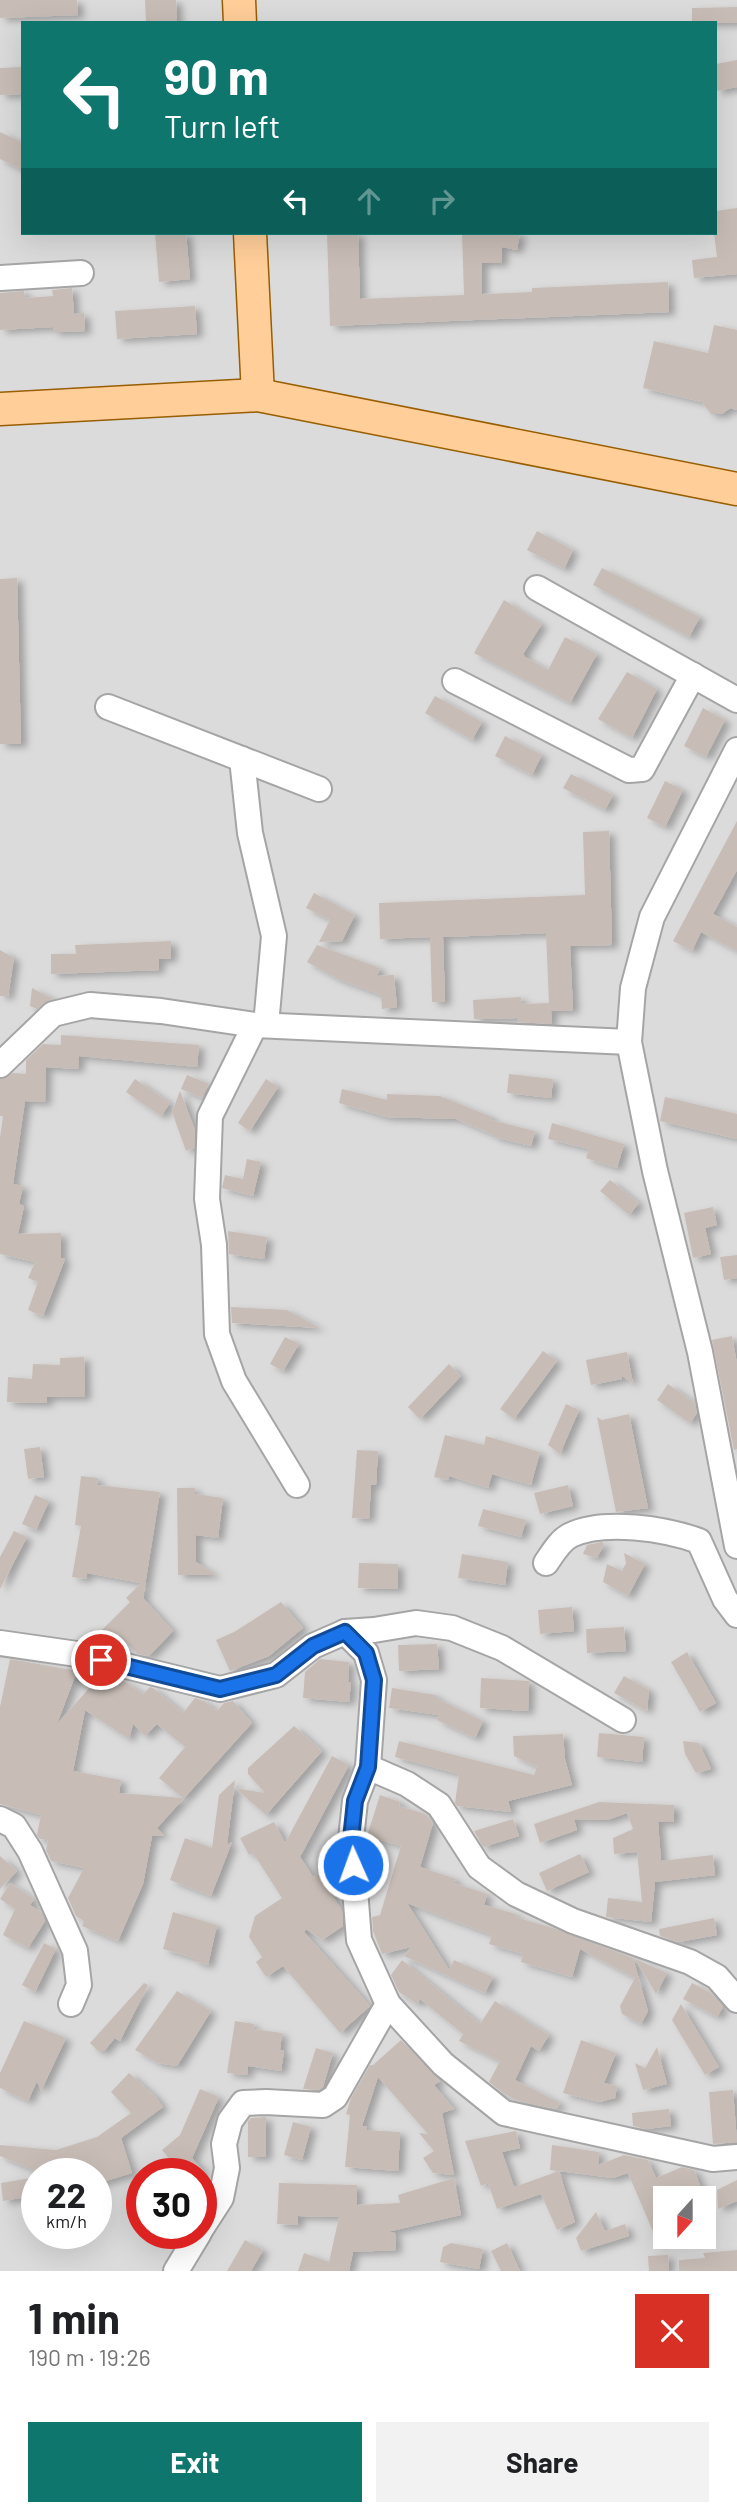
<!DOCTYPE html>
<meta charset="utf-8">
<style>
body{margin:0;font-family:Barlow,sans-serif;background:#f2f2f2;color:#202124;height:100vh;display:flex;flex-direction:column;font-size:26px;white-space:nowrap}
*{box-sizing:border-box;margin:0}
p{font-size:23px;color:#757577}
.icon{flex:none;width:38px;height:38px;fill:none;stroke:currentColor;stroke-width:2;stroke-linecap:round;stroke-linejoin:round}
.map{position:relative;height:2271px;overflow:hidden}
.panel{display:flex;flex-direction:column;background:#fff;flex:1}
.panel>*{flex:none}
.guide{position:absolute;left:21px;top:21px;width:696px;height:214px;border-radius:0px;box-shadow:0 7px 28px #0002;background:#0f766e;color:#fff;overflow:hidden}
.needle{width:46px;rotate:201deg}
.tools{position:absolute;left:653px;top:2186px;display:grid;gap:14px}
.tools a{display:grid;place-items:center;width:63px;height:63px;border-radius:0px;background:#fff;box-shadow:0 7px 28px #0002;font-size:35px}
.speed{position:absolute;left:21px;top:2158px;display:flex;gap:14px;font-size:35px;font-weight:700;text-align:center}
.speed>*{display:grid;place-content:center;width:91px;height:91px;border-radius:50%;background:#fff;box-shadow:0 7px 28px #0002;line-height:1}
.speed small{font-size:18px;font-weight:400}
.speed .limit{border:10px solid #d22;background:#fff;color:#111}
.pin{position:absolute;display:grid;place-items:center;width:60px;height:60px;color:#fff;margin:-30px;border:4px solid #fff;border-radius:50%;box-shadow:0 2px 7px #0007}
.me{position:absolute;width:77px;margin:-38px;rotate:358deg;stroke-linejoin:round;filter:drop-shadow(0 0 5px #0008)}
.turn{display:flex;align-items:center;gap:24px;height:147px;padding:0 28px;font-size:32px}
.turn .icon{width:91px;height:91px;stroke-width:2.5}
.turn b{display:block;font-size:49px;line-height:60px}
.lanes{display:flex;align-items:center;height:66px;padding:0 28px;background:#0003;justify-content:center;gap:35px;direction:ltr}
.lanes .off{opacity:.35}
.round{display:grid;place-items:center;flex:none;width:74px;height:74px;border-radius:0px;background:#f2f2f2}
.headline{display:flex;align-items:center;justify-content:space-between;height:119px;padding:0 28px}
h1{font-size:42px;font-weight:700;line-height:52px}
.button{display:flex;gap:14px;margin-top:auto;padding:14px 28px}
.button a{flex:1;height:80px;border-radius:0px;background:#0f766e;color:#fff;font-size:28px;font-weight:700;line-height:80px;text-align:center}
.button a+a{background:#f2f2f2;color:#202124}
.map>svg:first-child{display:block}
</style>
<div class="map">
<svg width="737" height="2271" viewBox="0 0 737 2271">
<defs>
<filter id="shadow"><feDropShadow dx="6" dy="3.5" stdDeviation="3.5" flood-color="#0004"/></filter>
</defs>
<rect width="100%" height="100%" fill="#f0ebe3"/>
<path fill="#dcdbdb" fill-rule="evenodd" d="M0 0H737V2271H0ZM23 23H716V233H23ZM37 2174H96V2233H37ZM142 2174H201V2233H142ZM665 2198H704V2236H665Z"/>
<g fill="#c8bdb6" fill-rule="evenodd" filter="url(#shadow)">
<path d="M0 0H77L78 15 0 18Z"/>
<path d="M145 0H176L177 23H146Z"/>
<path d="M737 7V23H692V8Z"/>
<path d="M737 60V87L716 91V64Z"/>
<path d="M23 67V94L0 95V68Z"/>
<path d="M0 132 23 143V170L0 159Z"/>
<path d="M737 208V274L694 278 692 260 717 257 714 233 716 211Z"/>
<path d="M155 233H186L190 279 159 282Z"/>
<path d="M327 233H358L360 299 464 295 462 233H520L517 250 502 247V263H482V294L532 292V288L668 282 669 312 330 326Z"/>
<path d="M72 288 74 314 84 313 85 331 53 332V327L0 330V293L24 291 25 298 53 296 52 290Z"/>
<path d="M195 306 197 334 117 339 115 311Z"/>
<path d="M714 325 737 330V410L730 408 722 414H711L702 402 643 388 654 341 708 353Z"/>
<path d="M537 531 573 550 564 569 527 550Z"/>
<path d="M602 568 700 617 689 637 593 585Z"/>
<path d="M17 578 21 744H0V579Z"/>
<path d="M504 600 542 624 523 654 525 657 548 670 565 637 597 654 570 703 474 653Z"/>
<path d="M627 672 657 689 632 738 598 719Z"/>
<path d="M435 696 482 722 472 740 425 713Z"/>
<path d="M703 708 725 720 706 757 684 746Z"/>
<path d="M505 736 542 755 532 775 495 756Z"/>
<path d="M571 774 613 795 605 810 563 788Z"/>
<path d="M665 781 683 790 665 827 647 818Z"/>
<path d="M737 821V870L713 914 737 927V951L701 932 692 951 673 941Z"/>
<path d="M609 831 612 945 570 946 573 1010 551 1011 552 1024 517 1022V1018L474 1019 473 1000 521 997 522 1004 549 1003 546 933 443 937 445 1002H432L430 937 380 939 379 903 585 895 583 832Z"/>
<path d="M314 893 355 915 342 941 319 942 330 920 306 908Z"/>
<path d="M171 941V959H159V970L51 974V954H76L75 945Z"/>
<path d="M317 945 380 968 377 976 394 975 397 1007 382 1009 381 995 338 979 307 962Z"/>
<path d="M0 950 14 958 8 996H0Z"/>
<path d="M32 988 53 999 37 1009 30 1006Z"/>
<path d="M61 1035 199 1045 197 1067 79 1056 78 1069 46 1067 45 1102 25 1101 13 1184 23 1186 19 1204 24 1206 18 1234 61 1233V1258L65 1259 43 1316 28 1310 38 1282 28 1278 35 1262 0 1254V1137L3 1116H0V1079L13 1073 26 1074V1060L43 1044 61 1045Z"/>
<path d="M509 1074 553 1079 551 1098 507 1093Z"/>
<path d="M187 1075 209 1084 202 1098 181 1089Z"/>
<path d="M135 1079 170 1103 161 1116 126 1092Z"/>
<path d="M266 1079 278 1087 250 1131 238 1123Z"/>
<path d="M342 1089 387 1100V1094L440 1096 492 1117 491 1120 535 1131 531 1146 494 1137V1135L456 1119 386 1117 339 1103Z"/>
<path d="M180 1091 195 1130 194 1148 186 1151 172 1112Z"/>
<path d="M665 1097 737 1114V1139L660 1121Z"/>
<path d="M552 1123 624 1144 617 1168 586 1158 589 1149 548 1139Z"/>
<path d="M247 1159 261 1162 253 1196 222 1188 225 1175 243 1179Z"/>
<path d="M610 1180 639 1203 629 1215 600 1191Z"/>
<path d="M713 1207 717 1225 705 1228 711 1254 693 1258 684 1213Z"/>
<path d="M228 1231 267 1237 264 1259 229 1254Z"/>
<path d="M737 1255V1278L724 1280 720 1257Z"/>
<path d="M231 1307 287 1310 320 1328 232 1323Z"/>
<path d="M732 1336 737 1364V1449L734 1450 712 1340Z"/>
<path d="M285 1337 299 1344 283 1371 270 1364Z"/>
<path d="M543 1351 557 1361 514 1419 500 1409Z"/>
<path d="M627 1352 633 1384 621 1375 622 1379 591 1385 586 1360Z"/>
<path d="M84 1357 85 1397H47V1403L7 1402 8 1377 32 1379 33 1364 60 1365V1358Z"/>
<path d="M449 1364 461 1376 420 1419 408 1407Z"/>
<path d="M668 1384 695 1403 697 1413 690 1423 657 1400Z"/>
<path d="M566 1404 579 1410 560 1454 548 1445Z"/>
<path d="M629 1414 648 1508 616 1512 597 1417 602 1420Z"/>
<path d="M445 1435 484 1445 486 1436 540 1452 531 1485 492 1474 488 1488 449 1476 448 1480 434 1477Z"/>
<path d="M40 1447 44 1477 28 1479 24 1449Z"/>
<path d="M357 1450 378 1451 376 1485H371L369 1519 352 1518Z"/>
<path d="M81 1476 98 1478 97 1485 160 1492 143 1598 173 1631 149 1656 138 1654 120 1636 114 1643 101 1631 130 1602 126 1598 141 1583 87 1573 86 1579 72 1577 81 1526 75 1525Z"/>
<path d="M568 1485 573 1506 540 1514 534 1493Z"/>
<path d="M177 1488H195V1494L223 1498 218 1538 196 1535V1562L216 1575H178Z"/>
<path d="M35 1495 49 1501 36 1530 22 1524Z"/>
<path d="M483 1509 526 1520 521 1537 478 1526Z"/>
<path d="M14 1531 27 1537 0 1589V1557Z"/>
<path d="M602 1542 604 1544 597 1558 583 1554 587 1545Z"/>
<path d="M624 1553 645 1564 628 1596 603 1582 607 1564 622 1571 626 1563Z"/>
<path d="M462 1554 508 1562 505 1585 458 1578Z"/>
<path d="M359 1563 398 1564V1589L358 1588Z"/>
<path d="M281 1602 303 1628 269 1656 230 1671 216 1640 234 1632Z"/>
<path d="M572 1607 574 1631 540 1634 538 1610Z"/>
<path d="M624 1627 626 1651 587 1653 586 1629Z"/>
<path d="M437 1644 439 1669 399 1671 398 1645Z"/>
<path d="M687 1652 716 1703 700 1712 671 1662Z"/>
<path d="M10 1659 77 1671 57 1724 101 1675 113 1679 118 1683 120 1680 124 1681 143 1694 150 1687 153 1688 183 1713 195 1698 204 1701 217 1711 224 1703 233 1701 252 1723 157 1828 164 1835 152 1836 143 1884 118 1941 82 1926 84 1921 76 1916 68 1898 84 1868 51 1861 46 1850 48 1840 40 1839 37 1835 41 1815 0 1804V1707ZM85 1710 129 1739 133 1724 145 1736 157 1724 185 1747 159 1778 183 1798 119 1793 121 1780 73 1771Z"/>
<path d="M320 1659 349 1662 348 1682H351L349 1702 303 1698 305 1672Z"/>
<path d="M624 1676 649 1690 647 1711 614 1693Z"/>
<path d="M481 1678 529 1681 528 1711 480 1708Z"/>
<path d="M392 1688 436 1695V1698L483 1721 475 1738 437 1720 439 1715 389 1708Z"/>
<path d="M294 1726 322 1751 266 1815 235 1788 265 1793 248 1774V1768Z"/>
<path d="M599 1733 644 1737 642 1762 597 1757Z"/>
<path d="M563 1734 565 1759 572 1785 508 1801 511 1812 457 1806 455 1803 459 1774 395 1757 399 1741 534 1775 537 1767 514 1756 513 1736Z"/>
<path d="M683 1741 699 1743 711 1769 696 1773 685 1754Z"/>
<path d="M332 1756 349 1765 300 1857 313 1877 318 1874 329 1890 342 1911 343 1926 322 1940 306 1929 304 1932 370 2006 340 2033 283 1966 266 1977 256 1962 262 1957 249 1937 255 1916 282 1898 253 1853 249 1855 240 1838 274 1822 285 1843Z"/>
<path d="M235 1780 227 1845 232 1842 211 1896 170 1880 185 1838 212 1848 219 1795Z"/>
<path d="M380 1795 400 1802 399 1806 425 1814 433 1823 420 1867 456 1879 454 1883 487 1894 484 1905 516 1914 515 1917 553 1928 633 1958 648 2011 641 2024 622 2014 620 2006 635 1978 580 1949 572 1977 521 1962 523 1954 489 1944 492 1935 407 1903 449 1970 454 1960 493 1977 485 1993 404 1956 411 1947 382 1954 373 1931 372 1917 380 1915 401 1846 367 1836Z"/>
<path d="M599 1802 674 1805V1822H658L661 1861 713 1855 715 1875 655 1882 651 1922 606 1917 608 1898 642 1902 637 1852 614 1854 613 1838 633 1829 627 1813 607 1820 574 1819 577 1830 540 1843 534 1824Z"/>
<path d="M513 1819 519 1836 483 1847 474 1831Z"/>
<path d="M330 1838H336L338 1863 331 1864Z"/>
<path d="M580 1854 589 1872 547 1891 539 1873Z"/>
<path d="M0 1856 17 1871 0 1889Z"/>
<path d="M10 1883 34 1899 30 1905 41 1912 45 1921 28 1948 3 1935 15 1909 0 1899Z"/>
<path d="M173 1912 217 1925 208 1965 194 1961V1958L163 1949Z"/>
<path d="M714 1918 717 1935 679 1942 660 1936 659 1929Z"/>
<path d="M44 1943 56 1949 35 1992 22 1985Z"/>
<path d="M635 1959 667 1973 656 1994Z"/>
<path d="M402 1960 480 2024 495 2001 549 2035 539 2051 531 2046 515 2080 560 2103 557 2109 518 2101 503 2093 489 2082 500 2061 459 2041 463 2034 420 1999 417 2004 399 1992 391 1975Z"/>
<path d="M144 1983 148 1985 120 2041 112 2037 114 2039 104 2051H98L90 2043Z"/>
<path d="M692 1983 711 1993 723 2007 717 2017 683 1999Z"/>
<path d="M177 1991 211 2011 177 2066 158 2063 135 2050Z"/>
<path d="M681 2004 719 2067 705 2075 672 2020Z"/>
<path d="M24 2021 66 2038 41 2091 37 2081 28 2101 0 2088V2073Z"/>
<path d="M235 2021 254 2024 253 2029 282 2033 280 2050 284 2051 281 2071 248 2066 247 2075 227 2073Z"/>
<path d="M401 2040 440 2081 434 2085 454 2109 442 2113 454 2175 433 2173 423 2158 434 2151 419 2133 428 2134 378 2077 362 2126H367L366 2130 400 2132 398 2171 345 2167 350 2115 346 2114 351 2098 370 2065H373Z"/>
<path d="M581 2040 616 2053 604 2083 617 2086 615 2098 599 2102 563 2093Z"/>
<path d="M657 2047 667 2084 643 2090 635 2063 645 2068Z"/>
<path d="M316 2048 333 2053 323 2087 319 2090 303 2089Z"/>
<path d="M129 2073 155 2096 163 2107 121 2138 132 2173 96 2184V2174H44L0 2156V2145L56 2150 97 2137 131 2113 111 2092Z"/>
<path d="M200 2089 219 2097 192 2158 206 2174H182L162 2150 180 2135Z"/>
<path d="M733 2090 737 2142 713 2144 709 2092Z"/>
<path d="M669 2109 671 2126 646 2129 633 2126 632 2113Z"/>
<path d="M266 2117V2157H248V2121L251 2118Z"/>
<path d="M293 2122 311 2127 302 2160 284 2155Z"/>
<path d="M516 2131 520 2148 502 2152 514 2187 559 2171 550 2170 552 2145 599 2152 598 2165 624 2155 648 2160 656 2178 682 2167 694 2170 705 2198H660V2248L628 2173 613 2178 559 2171 575 2222 557 2230 541 2194 497 2209 488 2183 481 2186 465 2141Z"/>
<path d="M37 2177V2195L3 2201 1 2183Z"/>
<path d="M454 2178 461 2215 387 2232 395 2233 396 2250 353 2252 349 2271H298L304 2253 329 2262 339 2217 298 2216V2225L277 2224 279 2183 357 2185V2205L400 2203 398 2195Z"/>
<path d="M737 2180V2201L718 2209 717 2190Z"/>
<path d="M596 2212 605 2231 625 2224 629 2236 581 2251 576 2238Z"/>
<path d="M245 2240 263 2250 251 2271H227Z"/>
<path d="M451 2243 483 2249 479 2269 440 2262 443 2247Z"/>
<path d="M507 2243 520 2271H501L491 2251Z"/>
<path d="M737 2250V2271H679V2260L705 2258 703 2253Z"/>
<path d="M668 2255 669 2271H649L648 2256Z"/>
</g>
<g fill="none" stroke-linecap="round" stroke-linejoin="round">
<defs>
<g id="minor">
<path d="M0 278 81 273"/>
<path d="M537 588 737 700"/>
<path d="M455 681 629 770 642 769 693 675"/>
<path d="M108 707 319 789"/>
<path d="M737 750 652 917 633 988 629 1042 655 1171 700 1352 737 1546"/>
<path d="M242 759 250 833 274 936 266 1025"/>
<path d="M255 1025 210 1116 207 1199 214 1245 217 1334 234 1381 297 1485"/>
<path d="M0 1065 53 1014 90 1005 161 1011 255 1025 629 1042"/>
<path d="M546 1563C553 1553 560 1540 571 1535 604 1519 666 1529 699 1541L725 1599 737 1615"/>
<path d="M345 1632 366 1653 374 1680 368 1767 407 1784 439 1805 479 1867 516 1894 573 1921 690 1962 717 1977 737 2000"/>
<path d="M0 1643 77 1654 220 1689 276 1675 313 1646 345 1632 374 1630 416 1623 452 1628 502 1648 623 1720"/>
<path d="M368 1767 355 1801 351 1839 359 1940 388 2004 443 2064 504 2113 713 2159 737 2157"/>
<path d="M0 1819 14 1826 30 1851 75 1951 79 1985 71 2004"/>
<path d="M201 2229 221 2198 227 2168 224 2144 230 2121 243 2103 266 2102 323 2105 335 2097 388 2004"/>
<path d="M176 2271 199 2233"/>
</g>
<g id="major">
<path d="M239 0 240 23"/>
<path d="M250 233 258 395"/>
<path d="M0 409 258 395 737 489"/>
</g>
</defs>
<use href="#minor" stroke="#a5a5a5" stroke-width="28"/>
<use href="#major" stroke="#985e00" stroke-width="35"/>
<use href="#minor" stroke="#fff" stroke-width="24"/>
<use href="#major" stroke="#ffce99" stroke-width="32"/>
</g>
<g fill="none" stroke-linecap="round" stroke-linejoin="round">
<defs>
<path id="route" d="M101 1660 220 1689 276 1675 313 1646 345 1632 366 1653 374 1680 368 1767 355 1801 351 1839 353 1865"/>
</defs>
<use href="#route" stroke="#114b97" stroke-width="18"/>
<use href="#route" stroke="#1a73e8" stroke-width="12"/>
</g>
</svg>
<div class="tools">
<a><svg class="needle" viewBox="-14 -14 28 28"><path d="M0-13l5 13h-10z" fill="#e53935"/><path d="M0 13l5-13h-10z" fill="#757577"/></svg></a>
</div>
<div class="speed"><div>22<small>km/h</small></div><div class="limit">30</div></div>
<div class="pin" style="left:101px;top:1660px;background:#d93025"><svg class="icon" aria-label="arrive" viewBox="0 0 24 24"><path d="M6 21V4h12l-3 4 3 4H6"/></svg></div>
<svg class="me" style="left:353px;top:1865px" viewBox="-20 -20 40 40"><circle r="17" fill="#1a73e8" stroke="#fff" stroke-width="3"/><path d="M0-11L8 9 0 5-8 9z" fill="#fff"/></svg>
<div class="guide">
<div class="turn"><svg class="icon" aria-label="left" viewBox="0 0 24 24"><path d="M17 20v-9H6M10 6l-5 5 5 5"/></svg><div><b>90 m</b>Turn left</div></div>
<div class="lanes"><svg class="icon" aria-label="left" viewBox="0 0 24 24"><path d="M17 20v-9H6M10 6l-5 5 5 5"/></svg><svg class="icon off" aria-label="ahead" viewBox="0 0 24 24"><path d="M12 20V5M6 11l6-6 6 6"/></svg><svg class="icon off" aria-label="right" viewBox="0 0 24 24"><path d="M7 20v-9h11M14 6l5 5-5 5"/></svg></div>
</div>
</div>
<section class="panel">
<div class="headline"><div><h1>1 min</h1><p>190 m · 19:26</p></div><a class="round" style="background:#d93025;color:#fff"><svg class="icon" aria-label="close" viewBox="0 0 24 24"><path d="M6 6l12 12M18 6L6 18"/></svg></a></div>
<div class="button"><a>Exit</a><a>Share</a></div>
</section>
